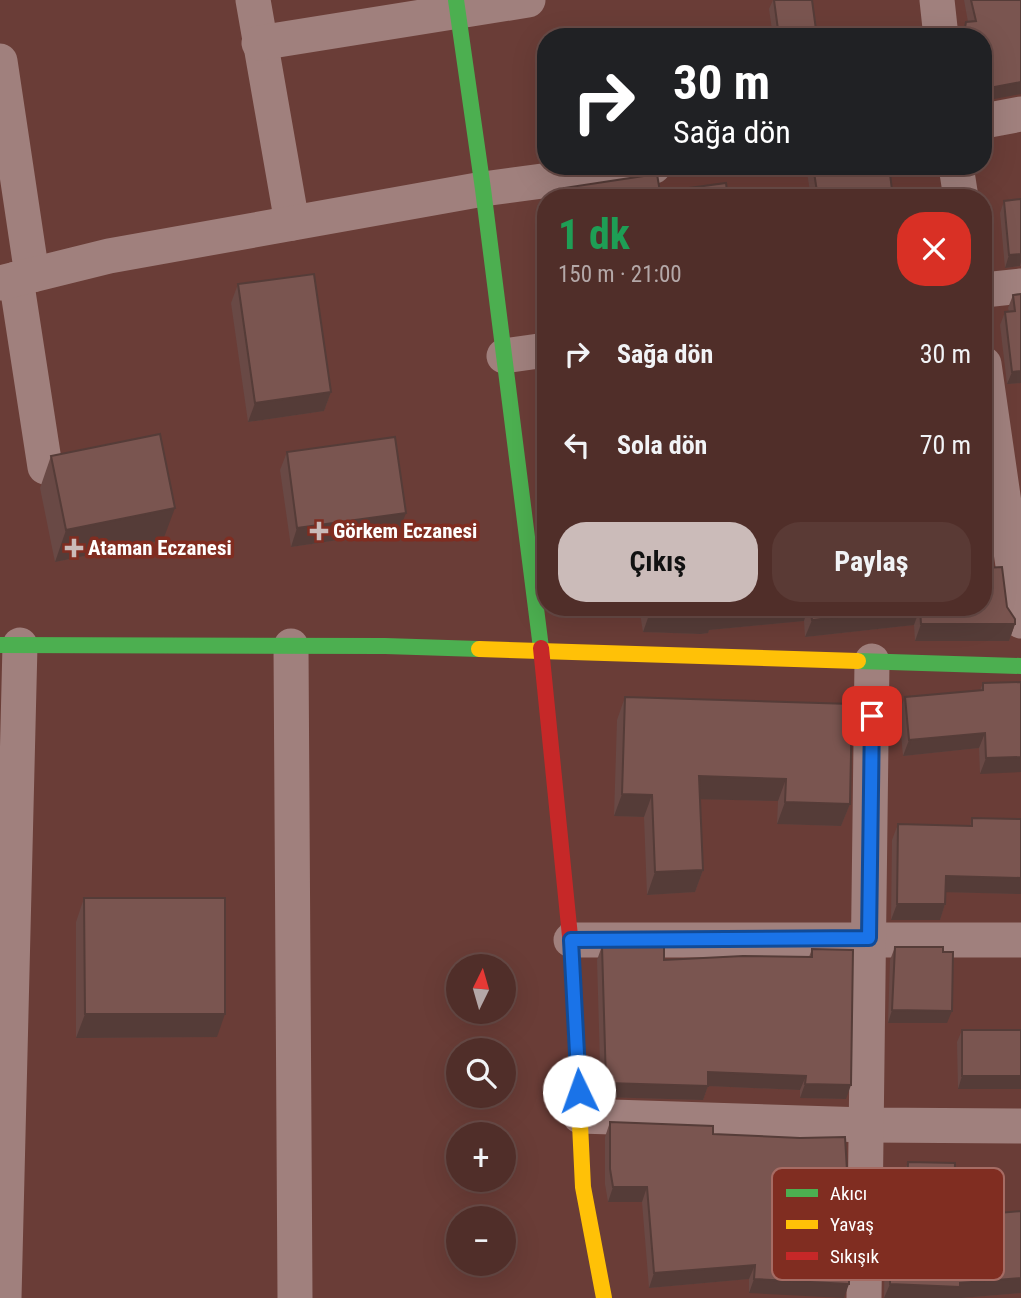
<!DOCTYPE html>
<html lang="tr">
<meta charset="utf-8">
<style>
body{margin:0;font-family:"Roboto Condensed",sans-serif;background:#5a3a35;color:#f1f3f6;height:100vh;display:flex;flex-direction:column;font-size:26px;white-space:nowrap}
*{box-sizing:border-box;margin:0}
p{font-size:23px;color:#b4a8a8}
.icon{flex:none;width:38px;height:38px;fill:none;stroke:currentColor;stroke-width:2;stroke-linecap:round;stroke-linejoin:round}
.map{position:relative;flex:1;overflow:hidden}
.drawer{position:absolute;left:537px;top:189px;width:455px;height:427px;display:flex;flex-direction:column;background:#502e29;border-radius:28px;box-shadow:0 7px 28px #0002,0 0 0 2px #674a46}
.drawer>*{flex:none}
.banner{position:absolute;left:537px;top:28px;width:455px;height:147px;border-radius:28px;box-shadow:0 7px 28px #0002,0 0 0 2px #674a46;background:#202124;color:#fff;overflow:hidden}
.needle{width:46px;rotate:5deg}
.buttons{position:absolute;left:446px;top:954px;display:grid;gap:14px}
.buttons a{display:grid;place-items:center;width:70px;height:70px;border-radius:50%;background:#502e29;box-shadow:0 7px 28px #0002,0 0 0 2px #674a46;font-size:35px}
.pin{position:absolute;display:grid;place-items:center;width:60px;height:60px;color:#fff;margin:-30px;border-radius:14px;box-shadow:0 4px 10px #0006}
.me{position:absolute;width:77px;margin:-38px;rotate:357deg;stroke-linejoin:round;filter:drop-shadow(0 0 5px #0008)}
.turn{display:flex;align-items:center;gap:24px;height:147px;padding:0 21px;font-size:32px}
.turn .icon{width:91px;height:91px;stroke-width:2.5}
.turn b{display:block;font-size:49px;line-height:60px}
.round{display:grid;place-items:center;flex:none;width:74px;height:74px;border-radius:28px;background:#5a3a35}
.overview{display:flex;align-items:center;justify-content:space-between;height:119px;padding:0 21px}
h1{font-size:42px;font-weight:700;line-height:52px;color:#1e9e55}
.cta{display:flex;gap:14px;margin-top:auto;padding:14px 21px}
.cta a{flex:1;height:80px;border-radius:28px;background:#cbbbb9;color:#111;font-size:28px;font-weight:700;line-height:80px;text-align:center}
.cta a+a{background:#5a3a35;color:#f1f3f6}
ul{padding:0;list-style:none}
li{display:flex;align-items:center;gap:21px;height:91px;padding:0 21px}
li div{flex:1}
li b{display:block;font-size:26px}
li em{font-style:normal}
.map>svg:first-child{display:block}
</style>
<div class="map">
<svg width="1021" height="1298" viewBox="0 0 1021 1298">
<rect width="100%" height="100%" fill="#6a3d37"/>
<g fill="none" stroke-linecap="round" stroke-linejoin="round">
<g stroke="#a0807d" stroke-width="35">
<path d="M253 0 292 223"/>
<path d="M937 0 941 37"/>
<path d="M259 43 528 0"/>
<path d="M0 61 32 275"/>
<path d="M984 121 1021 114"/>
<path d="M956 166 961 198"/>
<path d="M16 279 45 467"/>
<path d="M0 283 109 256 483 189 654 166"/>
<path d="M984 290 1021 286"/>
<path d="M504 356 546 350"/>
<path d="M984 364 1021 621"/>
<path d="M291 646 295 1298"/>
<path d="M571 940H1021"/>
<path d="M580 1116 866 1125 1021 1126"/>
<path d="M4 1298 20 645"/>
<path d="M864 1298 872 661"/>
</g>
<g stroke="#4caf50" stroke-width="16">
<path d="M456 0 483 189 541 648"/>
<path d="M0 645 385 646 479 649"/>
<path d="M858 661 1021 666"/>
</g>
<g stroke="#ffc107" stroke-width="16">
<path d="M479 649 858 661"/>
<path d="M572 956 583 1187 604 1298"/>
</g>
<path stroke="#c62828" stroke-width="16" d="M541 648 572 956"/>
</g>
<g fill="#694945">
<path d="M773 0H812L817 37H773L769 9Z"/>
<path d="M964 0H1021L1017 94 984 101V37H960L966 22H968Z"/>
<path d="M806 166H889L893 198H811Z"/>
<path d="M564 188 660 192 728 198H561Z"/>
<path d="M1021 199V266L1005 268 1000 213 1004 201Z"/>
<path d="M238 284 331 392 324 411 248 422 231 303Z"/>
<path d="M1013 295 1021 383 1007 384 1000 325 1005 312H1009L1008 308Z"/>
<path d="M287 452 399 531 291 547 280 470Z"/>
<path d="M51 456 163 540 55 562 40 488Z"/>
<path d="M639 607H1007L1015 624 1009 641H915L914 625 805 637 804 621 709 630 708 633 701 634 643 632Z"/>
<path d="M1021 682 980 774 979 748 903 756 899 712 905 697 980 690 983 683Z"/>
<path d="M625 697 850 804 841 826 777 824 778 801 700 799 703 870 695 892 647 895 644 817 614 816 617 720Z"/>
<path d="M972 818 1021 894 946 892 945 904 940 920H891L892 840 898 824 970 826Z"/>
<path d="M84 898 217 1037 76 1038V922Z"/>
<path d="M602 946 664 960 809 957 812 949 846 1099 800 1098V1090L708 1086 703 1100 601 1097 597 960Z"/>
<path d="M895 947 947 1023H888L890 960Z"/>
<path d="M962 1030H1021L958 1089 957 1042Z"/>
<path d="M610 1122 713 1134 800 1138 845 1137 749 1293V1279L649 1288 642 1202H608L605 1184V1137Z"/>
<path d="M908 1162 954 1217 1021 1211V1293L961 1298H884L885 1236 890 1221H900L901 1217 902 1177Z"/>
</g>
<g fill="#553c38">
<path d="M1021 82V94L984 101V89Z"/>
<path d="M1021 254V262L1020 266 1005 268 1009 255Z"/>
<path d="M1021 371V383L1007 384 1012 372Z"/>
<path d="M331 392 324 411 248 422 255 403Z"/>
<path d="M175 508 163 540 55 562 66 530Z"/>
<path d="M406 513 399 531 291 547 297 528Z"/>
<path d="M771 607H808L804 621 709 630 708 633 701 634 643 632 649 615 714 613Z"/>
<path d="M920 608 914 625 805 637 812 620Z"/>
<path d="M921 624H1015L1009 641H915Z"/>
<path d="M985 733 979 748 903 756 909 740Z"/>
<path d="M1021 757V772L980 774 986 758Z"/>
<path d="M699 776 786 779 778 801 691 799Z"/>
<path d="M622 794 652 795 644 817 614 816Z"/>
<path d="M785 802 850 804 841 826 777 824Z"/>
<path d="M703 870 695 892 647 895 655 872Z"/>
<path d="M946 876 1021 878V894L940 892Z"/>
<path d="M897 904H945L940 920H891Z"/>
<path d="M892 1010 952 1011 947 1023H888Z"/>
<path d="M85 1014H225L217 1037 76 1038Z"/>
<path d="M708 1072 806 1076 800 1090 708 1086 703 1100 601 1097 606 1083Z"/>
<path d="M962 1076H1021V1089H958Z"/>
<path d="M805 1084 851 1085 846 1099 800 1098Z"/>
<path d="M613 1187H647L642 1202H608Z"/>
<path d="M755 1265 749 1279 649 1288 654 1273Z"/>
<path d="M1021 1278V1293L961 1298H884L890 1284 960 1283Z"/>
<path d="M754 1279 849 1284 844 1298 749 1293Z"/>
</g>
<g fill="#7a5550" stroke="#553c38" stroke-width="2">
<path d="M774 0H812L817 37H779Z"/>
<path d="M971 0H1021V82L984 89V37H960L964 33 966 22 976 21Z"/>
<path d="M926 29 930 37H880Z"/>
<path d="M877 33 878 37H854Z"/>
<path d="M813 166H889L893 198H818Z"/>
<path d="M657 174 660 192 726 183 728 198H566L564 188Z"/>
<path d="M1021 199V254L1009 255 1004 201Z"/>
<path d="M314 274 331 392 255 403 238 284Z"/>
<path d="M1021 294V371L1012 372 1005 312 1015 311 1013 295Z"/>
<path d="M160 434 175 508 66 530 51 456Z"/>
<path d="M395 437 406 513 297 528 287 452Z"/>
<path d="M1002 567 1007 607 1015 619V624H921L920 608 812 620 810 607H984V568Z"/>
<path d="M648 607H771L714 613V616L707 617 649 615Z"/>
<path d="M1021 682V757L986 758 985 733 909 740 905 697 983 690V683Z"/>
<path d="M625 697 852 704 850 804 785 802 786 779 699 776 703 870 655 872 652 795 622 794Z"/>
<path d="M972 818 1021 819V878L946 876 945 904H897L898 824 972 826Z"/>
<path d="M84 898H225V1014H85Z"/>
<path d="M602 946H664V960L743 956 812 957V949L853 950 851 1085 805 1084 806 1076 708 1072V1086L606 1083Z"/>
<path d="M895 947H943V952H953L952 1011 892 1010Z"/>
<rect x="962" y="1030" width="59" height="46"/>
<path d="M610 1122 713 1126V1134L800 1138 845 1137 850 1221 849 1284 754 1279 755 1265 654 1273 647 1187H613L610 1169Z"/>
<path d="M908 1162 955 1163 954 1217 1021 1211V1278L960 1283V1287L890 1284V1221H901L902 1216H906Z"/>
</g>
<g fill="none" stroke-linecap="round" stroke-linejoin="round">
<defs>
<path id="route" d="M579 1091 571 940 869 938 872 716"/>
</defs>
<use href="#route" stroke="#114b97" stroke-width="18"/>
<use href="#route" stroke="#1a73e8" stroke-width="12"/>
</g>
<g fill="#cbbbb9" stroke="#802d21" stroke-width="2.5">
<path d="M315.5 520.5h7v7h7v7h-7v7h-7v-7h-7v-7h7z"/>
<path d="M70.5 537.5h7v7h7v7h-7v7h-7v-7h-7v-7h7z"/>
</g>
<g text-anchor="middle" dominant-baseline="central" stroke-width="7" stroke-linejoin="round" paint-order="stroke">
<g font-size="21" font-weight="bold" fill="#fff" stroke="#802d21" text-anchor="start">
<text x="333" y="531">Görkem Eczanesi</text>
<text x="88" y="548">Ataman Eczanesi</text>
</g>
</g>
<rect x="772" y="1168" width="232" height="112" rx="10" fill="#802d21" stroke="#a66c64" stroke-width="2"/>
<rect x="786" y="1189" width="32" height="8" fill="#4caf50"/>
<rect x="786" y="1220" width="32" height="9" fill="#ffc107"/>
<rect x="786" y="1252" width="32" height="8" fill="#c62828"/>
<g font-size="19" fill="#fff">
<text x="830" y="1200">Akıcı</text>
<text x="830" y="1231">Yavaş</text>
<text x="830" y="1263">Sıkışık</text>
</g>
</svg>
<div class="buttons">
<a><svg class="needle" viewBox="-14 -14 28 28"><path d="M0-13l5 13h-10z" fill="#e53935"/><path d="M0 13l5-13h-10z" fill="#b4a8a8"/></svg></a>
<a><svg class="icon" aria-label="search" viewBox="0 0 24 24"><circle cx="10" cy="10" r="6"/><path d="M15 15l6 6"/></svg></a>
<a>+</a>
<a>−</a>
</div>
<div class="pin" style="left:872px;top:716px;background:#d93025"><svg class="icon" aria-label="arrive" viewBox="0 0 24 24"><path d="M6 21V4h12l-3 4 3 4H6"/></svg></div>
<svg class="me" style="left:579px;top:1091px" viewBox="-20 -20 40 40"><circle r="19" fill="#fff"/><path d="M0-13L10 11 0 6-10 11z" fill="#1a73e8"/></svg>
<div class="banner">
<div class="turn"><svg class="icon" aria-label="right" viewBox="0 0 24 24"><path d="M7 20v-9h11M14 6l5 5-5 5"/></svg><div><b>30 m</b>Sağa dön</div></div>
</div>
<section class="drawer">
<div class="overview"><div><h1>1 dk</h1><p>150 m · 21:00</p></div><a class="round" style="background:#d93025;color:#fff"><svg class="icon" aria-label="close" viewBox="0 0 24 24"><path d="M6 6l12 12M18 6L6 18"/></svg></a></div>
<ul>
<li><svg class="icon" aria-label="right" viewBox="0 0 24 24"><path d="M7 20v-9h11M14 6l5 5-5 5"/></svg><div><b>Sağa dön</b></div><em>30 m</em></li>
<li><svg class="icon" aria-label="left" viewBox="0 0 24 24"><path d="M17 20v-9H6M10 6l-5 5 5 5"/></svg><div><b>Sola dön</b></div><em>70 m</em></li>
</ul>
<div class="cta"><a>Çıkış</a><a>Paylaş</a></div>
</section>
</div>
